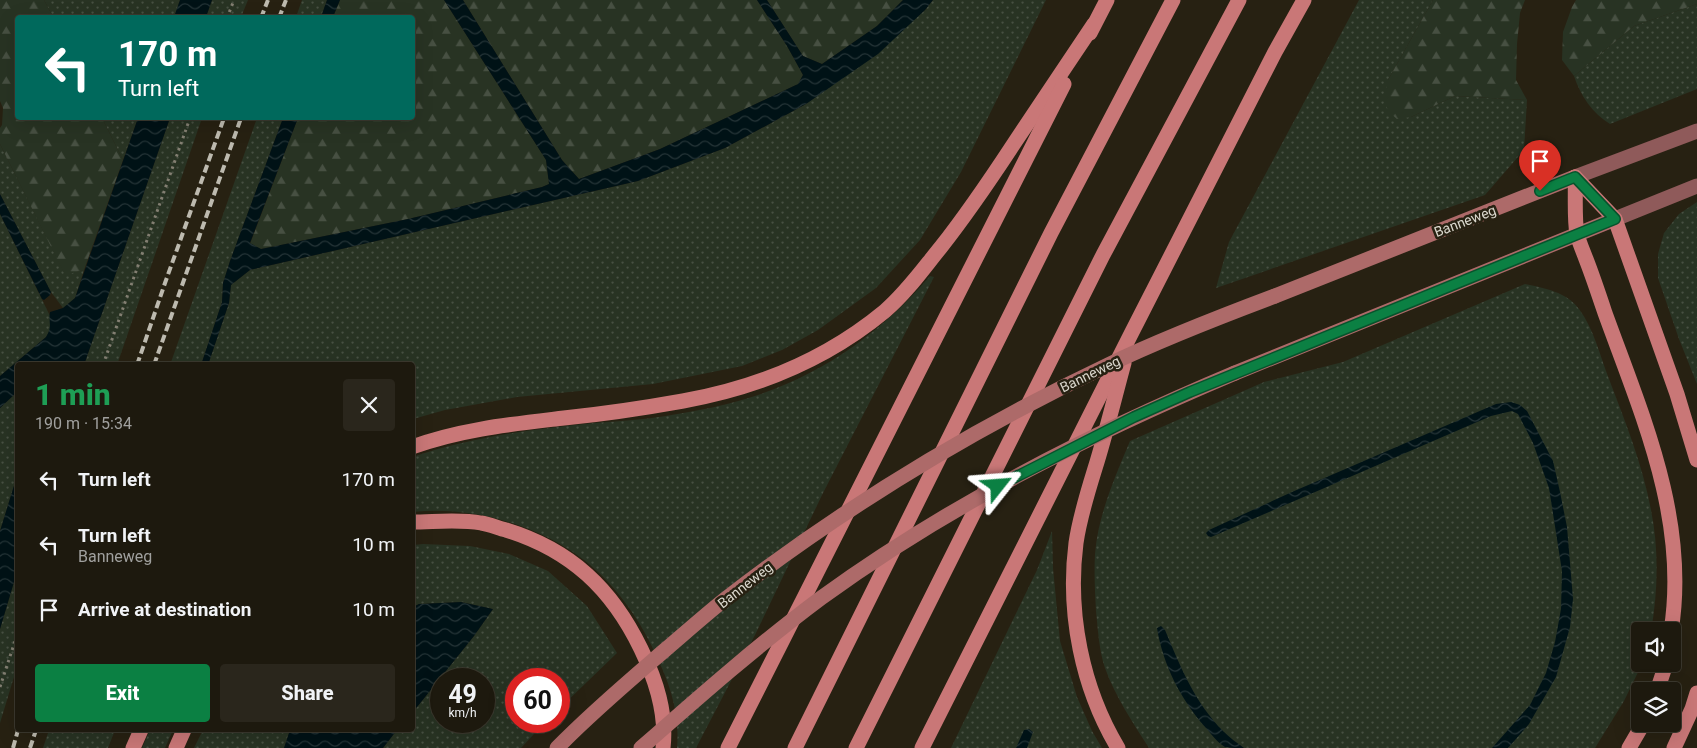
<!DOCTYPE html>
<meta charset="utf-8">
<style>
body{margin:0;font-family:Roboto,sans-serif;background:#2a261c;color:#f1f3f6;height:100vh;display:flex;flex-direction:column;font-size:19px;white-space:nowrap}
*{box-sizing:border-box;margin:0}
p{font-size:16px;color:#a0a09e}
.icon{flex:none;width:28px;height:28px;fill:none;stroke:currentColor;stroke-width:2;stroke-linecap:round;stroke-linejoin:round}
.map{position:relative;flex:1;overflow:hidden}
.sheet{position:absolute;left:15px;top:362px;width:400px;height:370px;display:flex;flex-direction:column;background:#1d190e;border-radius:5px;box-shadow:0 5px 20px #0002,0 0 0 1px #3b382e}
.sheet>*{flex:none}
.banner{position:absolute;left:15px;top:15px;width:400px;height:105px;border-radius:5px;box-shadow:0 5px 20px #0002,0 0 0 1px #3b382e;background:#00695c;color:#fff;overflow:hidden}
.tools{position:absolute;left:1631px;top:622px;display:grid;gap:10px}
.tools a{display:grid;place-items:center;width:50px;height:50px;border-radius:5px;background:#1d190e;box-shadow:0 5px 20px #0002,0 0 0 1px #3b382e;font-size:25px}
.speed{position:absolute;left:430px;top:668px;display:flex;gap:10px;font-size:25px;font-weight:700;text-align:center}
.speed>*{display:grid;place-content:center;width:65px;height:65px;border-radius:50%;background:#1d190e;box-shadow:0 5px 20px #0002,0 0 0 1px #3b382e;line-height:1}
.speed small{font-size:12px;font-weight:400}
.speed .limit{border:8px solid #d22;background:#fff;color:#111}
.pin{position:absolute;display:grid;place-items:center;width:42px;height:42px;color:#fff;margin:-51px -21px;border-radius:50% 50% 50% 0;rotate:-45deg;box-shadow:0 0 5px #0007}
.pin .icon{rotate:45deg}
.me{position:absolute;width:55px;margin:-28px;rotate:62deg;stroke-linejoin:round;filter:drop-shadow(0 0 4px #0008)}
.turn{display:flex;align-items:center;gap:18px;height:105px;padding:0 20px;font-size:22px}
.turn .icon{width:65px;height:65px;stroke-width:2.5}
.turn b{display:block;font-size:35px;line-height:42px}
.round{display:grid;place-items:center;flex:none;width:52px;height:52px;border-radius:5px;background:#2a261c}
.headline{display:flex;align-items:center;justify-content:space-between;height:85px;padding:0 20px}
h1{font-size:30px;font-weight:800;line-height:38px;color:#1e9e55}
.action{display:flex;gap:10px;margin-top:auto;padding:10px 20px}
.action a{flex:1;height:58px;border-radius:5px;background:#0b8043;color:#fff;font-size:20px;font-weight:800;line-height:58px;text-align:center}
.action a+a{background:#2a261c;color:#f1f3f6}
ul{padding:0;list-style:none}
li{display:flex;align-items:center;gap:15px;height:65px;padding:0 20px}
li div{flex:1}
li b{display:block;font-size:19px}
li em{font-style:normal}
.map>svg:first-child{display:block}
</style>
<div class="map">
<svg width="1697" height="748" viewBox="0 0 1697 748">
<defs>
<pattern id="grass-dots" width="8" height="8" patternUnits="userSpaceOnUse" patternTransform="scale(1.25)"><rect width="8" height="8" fill="#283323"/><path d="M2 2h.1M6 6h.1" fill="none" stroke="#475042" stroke-width="1.8" stroke-linecap="round"/></pattern>
<pattern id="forest-firs" width="22" height="20" patternUnits="userSpaceOnUse" patternTransform="scale(1.25)"><rect width="22" height="20" fill="#283323"/><path d="M5 1l3.5 6h-7zM16 11l3.5 6h-7z" fill="#475042"/></pattern>
<pattern id="water-waves" width="16" height="10" patternUnits="userSpaceOnUse" patternTransform="scale(1.25)"><rect width="16" height="10" fill="#001216"/><path d="M0 5q4-4 8 0t8 0" fill="none" stroke="#253437"/></pattern>
</defs>
<rect width="100%" height="100%" fill="#272112"/>
<g fill="url(#grass-dots)" fill-rule="evenodd">
<path d="M44 0H180L174 18 53 17Z"/>
<path d="M212 0H248L241 17H206Z"/>
<path d="M302 0H327L321 17H296Z"/>
<path d="M933 0H1046L961 172 920 240 876 288 818 330 782 350 742 366 653 384 517 397 445 410 413 419 412 365H208L229 303 231 285 250 270 638 181 725 148 806 104 925 10Z"/>
<path d="M1359 0H1433L1388 80 1411 117 1455 96 1527 100 1524 150 1485 195 1216 288 1229 242Z"/>
<path d="M1697 4V89L1610 124C1593 114 1580 95 1574 76L1634 26Z"/>
<path d="M102 118H138L123 160Z"/>
<path d="M170 118H202L117 365H84Z"/>
<path d="M257 118H283L230 261 223 283 222 302 201 365H170Z"/>
<path d="M0 144 65 274 84 270 75 298 63 308 51 292 0 194Z"/>
<path d="M1697 202V384L1679 339 1658 278V254L1664 233 1679 214Z"/>
<path d="M0 214 52 320 50 331 46 337 0 376Z"/>
<path d="M930 276 934 277 823 493 755 635 696 748H677C680 713 670 684 655 653 643 627 627 602 607 581 560 530 479 505 413 512L412 457C471 437 533 429 594 423 618 421 642 420 666 416 696 411 729 405 758 395 826 372 884 330 930 276Z"/>
<path d="M1525 284C1544 288 1567 292 1579 309 1594 329 1600 356 1609 379 1625 421 1643 466 1651 510 1659 549 1658 592 1651 631H1640V664H1642L1624 701 1595 748H1149C1133 723 1115 696 1105 668 1099 650 1098 630 1096 611 1095 592 1094 573 1095 554 1098 515 1115 477 1130 441L1264 382 1343 362Z"/>
<path d="M17 392V476L0 531V408Z"/>
<path d="M1052 531 1053 568 1060 641 1077 697 1092 731 1102 748H951L1037 570Z"/>
<path d="M423 544 470 546 509 554 548 571 587 606 617 653 559 709V679H516V721H546L521 748H383L397 730H412L413 712 474 636 493 609 461 602 419 604 413 607V545ZM441 679H484V721H441Z"/>
<path d="M17 572V667L0 723V629Z"/>
<path d="M49 730H115L108 748H43Z"/>
<path d="M150 730H173L165 748H142Z"/>
<path d="M203 730H290L284 748H194Z"/>
</g>
<g fill="url(#forest-firs)">
<path d="M0 0H44L53 17 18 18V118H102L123 160 84 270 65 275 0 144V128L2 125 3 108 0 101Z"/>
<path d="M340 0H444L546 160 549 184 542 187 408 219 261 249 250 244 298 118H412V18L333 17Z"/>
<path d="M463 0H757L787 46 803 75 798 84 660 149 579 179 562 160Z"/>
<path d="M767 0H903L877 26 822 64 803 56Z"/>
<path d="M1433 0H1525L1520 13 1517 44 1516 80 1527 100 1455 96 1411 117 1397 119 1388 111 1384 98 1388 80Z"/>
<path d="M1576 0H1697V4L1634 26 1574 76 1562 60 1563 32 1572 7Z"/>
</g>
<g fill="url(#water-waves)">
<path d="M180 0H212L206 17H174Z"/>
<path d="M327 0H340L333 17H321Z"/>
<path d="M444 0H463L562 160 579 179 660 149 798 84 803 75 787 46 757 0H767L803 56 822 64 877 26 903 0H933L925 10 878 54 806 104 725 148 638 181 250 270 231 285 229 303 208 365H201L222 302 223 283 230 261 283 118H298L250 243 261 249 408 219 542 187 549 184 546 160Z"/>
<path d="M138 118H170L84 365H18L17 392 0 408V376L46 337C53 326 48 322 50 312L63 308 75 298Z"/>
<path d="M0 194 51 292 50 295 44 300 42 299 0 214Z"/>
<path d="M1511 402 1520 405 1527 411 1553 461 1560 492 1567 527 1573 599 1570 627 1556 677 1529 724 1508 748H1492L1530 705 1546 673 1555 642 1561 609 1562 571 1549 488 1533 443 1518 414 1512 411 1491 416 1211 537 1208 536 1206 533 1209 530 1292 492 1496 404Z"/>
<path d="M17 476V572L0 629V531Z"/>
<path d="M461 602 493 609 474 636 413 712V607L419 604Z"/>
<path d="M1161 626 1165 630C1180 666 1195 703 1223 731 1229 737 1237 743 1244 748 1239 748 1230 748 1225 747 1217 742 1212 735 1206 728 1181 700 1163 665 1157 628Z"/>
<path d="M1029 729 1033 732 1027 748H1016L1024 730Z"/>
<path d="M290 730H397L383 748H284Z"/>
</g>
<g fill="none" stroke-linecap="round" stroke-linejoin="round">
<g stroke="#837f72" stroke-width="3" stroke-dasharray="2.5 4" stroke-linecap="butt">
<path d="M227 18 234 0"/>
<path d="M103 365 190 118"/>
<path d="M0 687 18 632"/>
</g>
<g stroke="#8f5a5a" stroke-width="15">
<path d="M1575 177 1697 131"/>
<path d="M1615 219 1697 186"/>
</g>
<g stroke="#ad6a69" stroke-width="15">
<path d="M1275 296 1575 177"/>
<path d="M1235 373 1615 219"/>
</g>
<g stroke="#c97777" stroke-width="15">
<path d="M1090 33 1107 0"/>
<path d="M1575 177C1576 194 1574 218 1577 234 1579 242 1583 251 1586 259 1593 277 1599 295 1605 313 1642 415 1689 520 1671 631"/>
<path d="M1575 177 1615 219 1677 394 1697 460"/>
<path d="M412 447C461 429 513 424 564 418 604 414 644 408 683 401 756 388 827 359 885 311 907 292 923 269 941 247 967 214 990 180 1013 145 1040 105 1067 64 1094 24"/>
<path d="M412 522C434 522 460 519 481 523 489 524 498 528 506 530 571 550 612 589 641 649 656 680 667 713 663 748"/>
<path d="M1657 691 1666 664"/>
<path d="M133 748 141 730"/>
<path d="M176 748 184 730"/>
<path d="M728 748 1064 84"/>
<path d="M795 748 1051 233 1173 0"/>
<path d="M856 748 1103 255 1239 0"/>
<path d="M922 748 1132 332 1275 52 1304 0"/>
<path d="M1118 748C1082 688 1067 613 1076 543 1080 515 1089 488 1097 462 1107 429 1115 396 1124 363"/>
<path d="M1629 748 1643 724"/>
<path d="M1674 748 1692 709 1697 693"/>
</g>
<g stroke="#bdbaaf" stroke-width="4" stroke-dasharray="8 4" stroke-linecap="butt">
<path d="M261 18 268 0"/>
<path d="M279 18 286 0"/>
<path d="M137 365 165 283 224 118"/>
<path d="M154 365 241 118"/>
<path d="M13 748 18 730"/>
<path d="M30 748 36 730"/>
</g>
<g stroke="#ad6a69" stroke-width="15">
<path d="M557 748C591 713 629 681 665 650 685 633 704 616 724 600 843 508 973 429 1108 365 1162 339 1219 317 1275 296"/>
<path d="M641 748C700 696 758 645 821 598 949 505 1090 434 1235 373"/>
</g>
</g>
<g fill="none" stroke-linecap="round" stroke-linejoin="round">
<defs>
<path id="route" d="M998 486 1134 417 1190 392 1615 219 1575 177 1540 191"/>
</defs>
<use href="#route" stroke="#07532c" stroke-width="12"/>
<use href="#route" stroke="#0b8043" stroke-width="9"/>
</g>
<g text-anchor="middle" dominant-baseline="central" stroke-width="5" stroke-linejoin="round" paint-order="stroke">
<g font-size="14" fill="#dad7cd" stroke="#272112">
<text transform="translate(1465 221) rotate(-21)">Banneweg</text>
<text transform="translate(1090 374) rotate(-26)">Banneweg</text>
<text transform="translate(745 585) rotate(-38)">Banneweg</text>
</g>
</g>
</svg>
<div class="tools">
<a><svg class="icon" aria-label="sound" viewBox="0 0 24 24"><path d="M4 9h4l5-4v14l-5-4H4zM17 9q2 3 0 6"/></svg></a>
<a><svg class="icon" aria-label="layers" viewBox="0 0 24 24"><path d="M12 4l9 5-9 5-9-5zM3 14l9 5 9-5"/></svg></a>
</div>
<div class="speed"><div>49<small>km/h</small></div><div class="limit">60</div></div>
<div class="pin" style="left:1540px;top:191px;background:#d93025"><svg class="icon" aria-label="arrive" viewBox="0 0 24 24"><path d="M6 21V4h12l-3 4 3 4H6"/></svg></div>
<svg class="me" style="left:998px;top:486px" viewBox="-20 -20 40 40"><path d="M0-17L14 15 0 8-14 15z" fill="#0b8043" stroke="#fff" stroke-width="4"/></svg>
<div class="banner">
<div class="turn"><svg class="icon" aria-label="left" viewBox="0 0 24 24"><path d="M17 20v-9H6M10 6l-5 5 5 5"/></svg><div><b>170 m</b>Turn left</div></div>
</div>
<section class="sheet">
<div class="headline"><div><h1>1 min</h1><p>190 m · 15:34</p></div><a class="round"><svg class="icon" aria-label="close" viewBox="0 0 24 24"><path d="M6 6l12 12M18 6L6 18"/></svg></a></div>
<ul>
<li><svg class="icon" aria-label="left" viewBox="0 0 24 24"><path d="M17 20v-9H6M10 6l-5 5 5 5"/></svg><div><b>Turn left</b></div><em>170 m</em></li>
<li><svg class="icon" aria-label="left" viewBox="0 0 24 24"><path d="M17 20v-9H6M10 6l-5 5 5 5"/></svg><div><b>Turn left</b><p>Banneweg</p></div><em>10 m</em></li>
<li><svg class="icon" aria-label="arrive" viewBox="0 0 24 24"><path d="M6 21V4h12l-3 4 3 4H6"/></svg><div><b>Arrive at destination</b></div><em>10 m</em></li>
</ul>
<div class="action"><a>Exit</a><a>Share</a></div>
</section>
</div>
